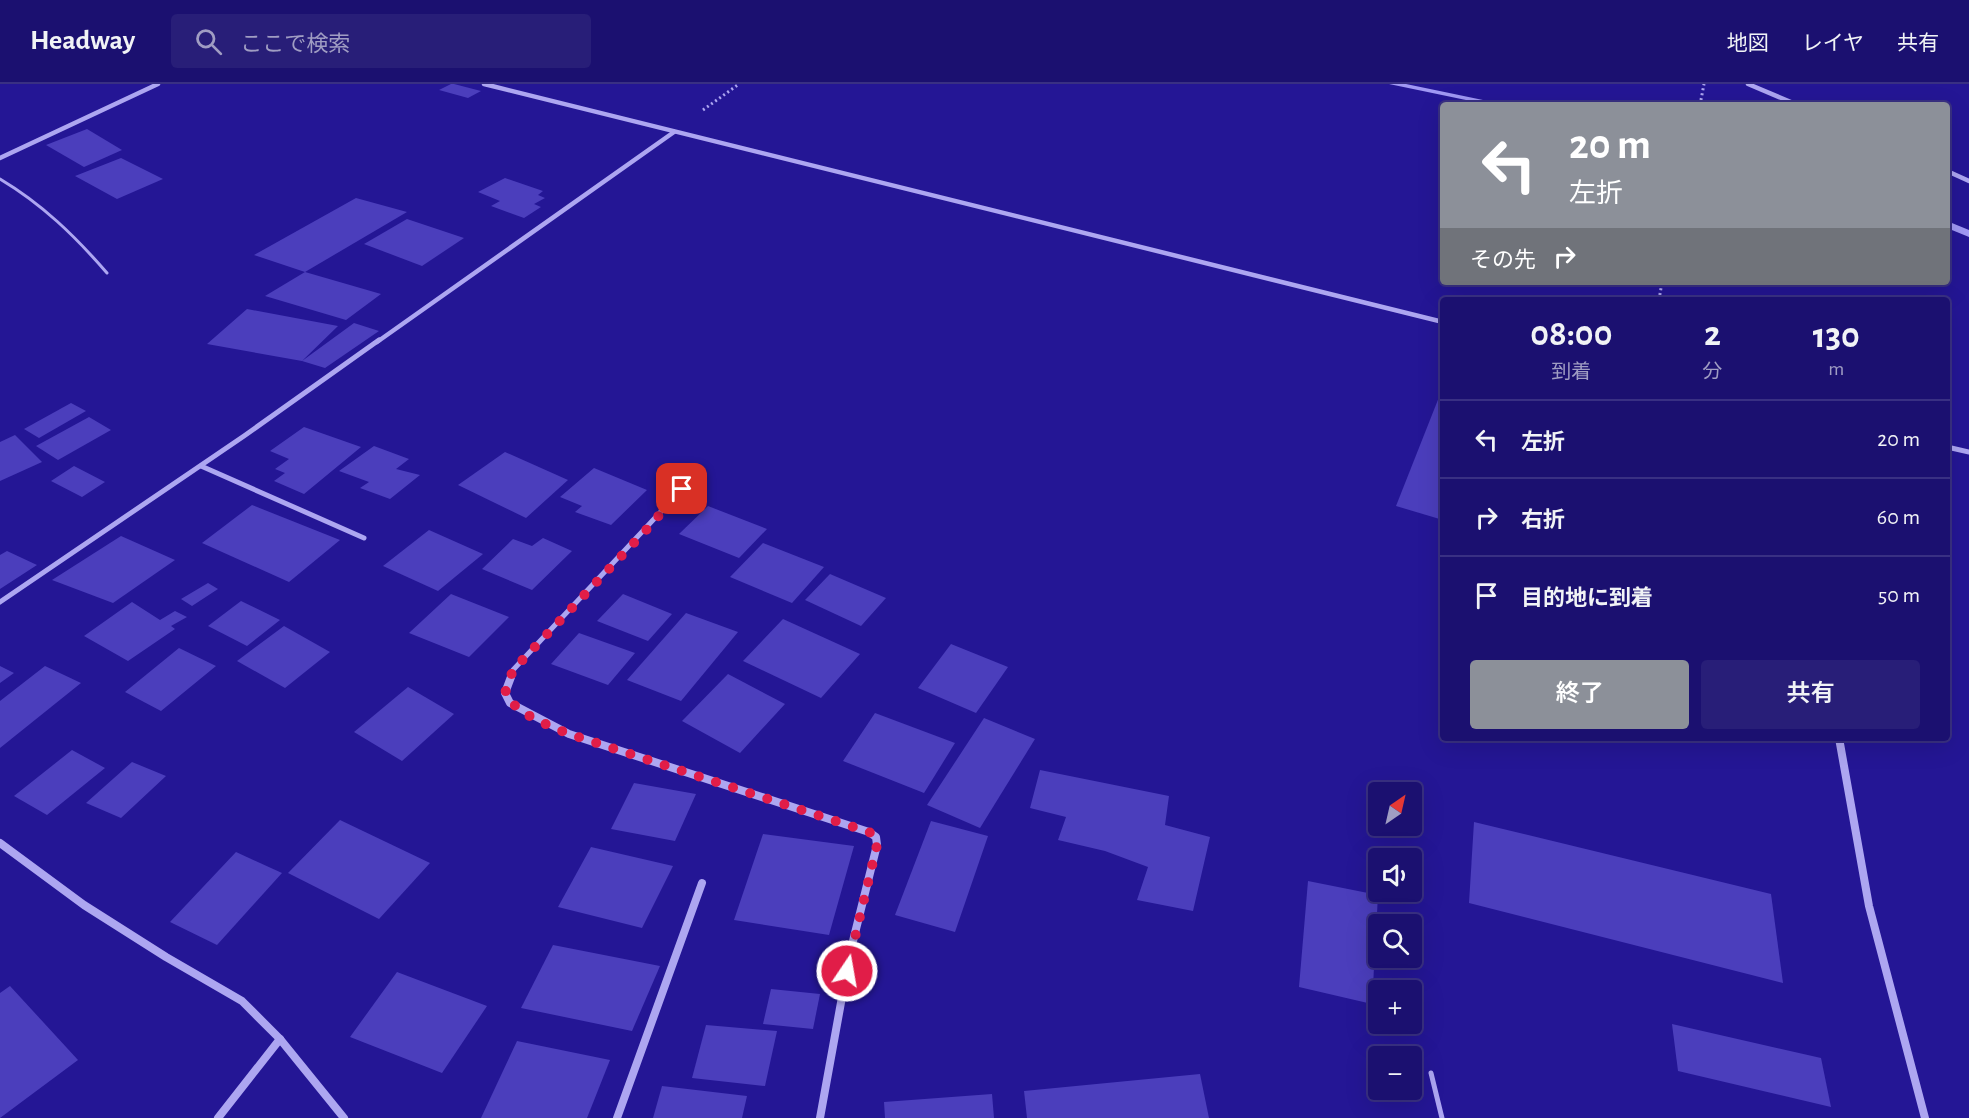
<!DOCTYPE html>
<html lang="ja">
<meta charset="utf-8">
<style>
body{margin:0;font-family:"Alegreya Sans","Noto Sans JP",sans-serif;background:#281e78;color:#f1f3f6;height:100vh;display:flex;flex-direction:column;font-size:22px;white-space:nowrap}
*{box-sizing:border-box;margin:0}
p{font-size:20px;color:#a09dc3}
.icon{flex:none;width:33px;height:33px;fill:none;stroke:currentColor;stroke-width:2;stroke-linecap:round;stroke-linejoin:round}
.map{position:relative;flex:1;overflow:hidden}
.drawer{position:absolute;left:1440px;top:213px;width:510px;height:444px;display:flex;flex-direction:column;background:#1b1070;border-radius:6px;box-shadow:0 6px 24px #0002,0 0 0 2px #393083}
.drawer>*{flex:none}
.banner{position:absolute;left:1440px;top:18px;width:510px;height:183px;border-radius:6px;box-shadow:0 6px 24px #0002,0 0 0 2px #393083;background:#8c9099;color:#fff;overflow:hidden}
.needle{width:39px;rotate:34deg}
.tools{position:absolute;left:1368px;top:698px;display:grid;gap:12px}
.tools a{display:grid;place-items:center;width:54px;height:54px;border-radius:6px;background:#1b1070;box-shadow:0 6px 24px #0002,0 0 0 2px #393083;font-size:30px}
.pin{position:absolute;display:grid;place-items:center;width:51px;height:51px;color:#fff;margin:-26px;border-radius:12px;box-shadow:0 3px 9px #0006}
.me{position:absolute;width:66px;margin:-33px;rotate:12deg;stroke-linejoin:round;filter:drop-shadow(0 0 4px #0008)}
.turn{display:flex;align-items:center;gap:21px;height:126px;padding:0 30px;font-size:27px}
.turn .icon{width:78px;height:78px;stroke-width:2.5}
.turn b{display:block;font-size:42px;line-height:51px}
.then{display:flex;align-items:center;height:57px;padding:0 30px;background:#0003;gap:12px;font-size:22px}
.eta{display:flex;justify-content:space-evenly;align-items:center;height:102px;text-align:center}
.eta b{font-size:36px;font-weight:600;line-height:42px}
.action{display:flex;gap:12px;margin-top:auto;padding:12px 30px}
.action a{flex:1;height:69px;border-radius:6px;background:#8c9099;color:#fff;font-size:24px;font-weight:600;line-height:69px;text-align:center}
.action a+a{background:#281e78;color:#f1f3f6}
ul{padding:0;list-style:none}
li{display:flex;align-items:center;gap:18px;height:78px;padding:0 30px;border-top:2px solid #393083}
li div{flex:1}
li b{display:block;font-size:22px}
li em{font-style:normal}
header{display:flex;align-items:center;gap:36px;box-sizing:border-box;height:84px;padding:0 30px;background:#1b1070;border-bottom:2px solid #393083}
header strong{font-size:28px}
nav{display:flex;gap:33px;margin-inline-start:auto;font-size:21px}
.search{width:420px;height:54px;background:#281e78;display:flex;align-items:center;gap:15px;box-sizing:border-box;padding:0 21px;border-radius:6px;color:#a09dc3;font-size:22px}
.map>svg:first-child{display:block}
</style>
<header>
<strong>Headway</strong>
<div class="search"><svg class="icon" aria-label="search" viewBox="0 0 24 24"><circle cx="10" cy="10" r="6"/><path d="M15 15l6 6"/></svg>ここで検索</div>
<nav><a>地図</a><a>レイヤ</a><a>共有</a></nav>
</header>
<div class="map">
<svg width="1969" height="1034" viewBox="0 0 1969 1034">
<rect width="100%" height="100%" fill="#241695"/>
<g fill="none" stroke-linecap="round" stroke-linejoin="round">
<g fill="#a098f4" fill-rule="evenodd">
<path d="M1389 0H1406L1507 21H1490Z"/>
<path d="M1947 137 1969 146V153L1947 144Z"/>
</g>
</g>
<g fill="#4b3ebc">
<path d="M451 0H454L481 7 468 14 439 6Z"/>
<path d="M87 45 122 66 84 83 46 61Z"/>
<path d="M121 74 163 95 117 115 75 92Z"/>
<path d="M505 94 543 107 538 111 545 114 534 120 541 123 524 134 491 122 500 117 478 108Z"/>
<path d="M356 114 407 128 305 188 254 171Z"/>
<path d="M407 135 464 154 422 182 364 160Z"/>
<path d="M305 188 381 210 346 236 265 212Z"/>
<path d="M247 225 338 242 302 277 354 239 379 247 325 284 302 277 207 260Z"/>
<path d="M1443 303V436L1396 422Z"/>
<path d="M71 319 86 327 39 354 24 345Z"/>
<path d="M89 333 111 346 58 376 36 362Z"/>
<path d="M304 343 361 363 304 410 274 397 285 389 275 385 289 375 270 367Z"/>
<path d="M15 351 42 378 0 397V358Z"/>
<path d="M374 362 409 375 396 385 420 391 390 415 360 404 369 398 339 387Z"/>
<path d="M505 368 568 396 526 434 458 401Z"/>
<path d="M74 382 105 398 82 413 51 397Z"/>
<path d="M594 384 647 406 611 441 575 428 582 422 560 413Z"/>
<path d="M252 421 340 456 289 498 202 459Z"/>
<path d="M708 422 767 445 739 474 679 450Z"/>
<path d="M429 446 483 470 438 507 383 482Z"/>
<path d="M121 452 175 476 113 519 52 496Z"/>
<path d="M543 454 572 467 532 506 482 485 513 455 532 462Z"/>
<path d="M763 459 824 483 792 519 730 493Z"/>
<path d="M7 467 37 481 0 505V471Z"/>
<path d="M830 490 886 514 861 542 805 516Z"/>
<path d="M208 499 218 505 192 522 181 515Z"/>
<path d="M451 510 509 533 469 573 409 549Z"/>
<path d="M623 510 672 530 648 557 597 537Z"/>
<path d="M241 517 280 536 247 562 208 542Z"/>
<path d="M132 518 160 536 175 527 187 533 171 542 175 545 128 577 84 552Z"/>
<path d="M686 529 738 548 681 617 627 596Z"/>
<path d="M783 535 860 570 821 614 743 577Z"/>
<path d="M284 542 330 568 285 604 237 577Z"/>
<path d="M579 549 635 569 608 601 551 580Z"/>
<path d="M951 560 1008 583 976 629 918 604Z"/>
<path d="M179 564 216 582 161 627 125 608Z"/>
<path d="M0 582 14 589 0 599Z"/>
<path d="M45 582 81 599 0 664V617Z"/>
<path d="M728 590 785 620 740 669 682 637Z"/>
<path d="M408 603 454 630 402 677 354 648Z"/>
<path d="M875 629 955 659 924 709 843 677Z"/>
<path d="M984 634 1035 655 980 744 927 721Z"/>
<path d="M72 666 105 684 47 731 14 712Z"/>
<path d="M132 678 166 692 121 734 86 719Z"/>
<path d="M1040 686 1169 712 1165 741 1210 753 1193 827 1137 816 1148 783 1105 767 1058 756 1066 733 1030 724Z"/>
<path d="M634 699 696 710 675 757 611 745Z"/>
<path d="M340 736 430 779 379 835 288 789Z"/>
<path d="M931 737 988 752 955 848 895 831Z"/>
<path d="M1474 738 1771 810 1783 899 1469 819Z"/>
<path d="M763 750 854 762 829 851 734 836Z"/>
<path d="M591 763 673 782 642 844 558 823Z"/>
<path d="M236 768 282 789 217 861 170 838Z"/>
<path d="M1308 797 1378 811 1372 920 1299 903Z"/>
<path d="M553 861 660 882 632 947 521 924Z"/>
<path d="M397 888 487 922 442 989 350 953Z"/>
<path d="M10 902 78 976 0 1034V909Z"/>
<path d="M771 905 820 910 813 945 763 940Z"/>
<path d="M1672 940 1821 974 1831 1023 1678 987Z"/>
<path d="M706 941 777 947 765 1002 692 994Z"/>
<path d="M517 957 610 976 587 1034H481Z"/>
<path d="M1200 990 1209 1034H1027L1024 1007Z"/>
<path d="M662 1002 747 1012 742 1034H653Z"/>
<path d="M992 1010 994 1034H885L884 1018Z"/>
</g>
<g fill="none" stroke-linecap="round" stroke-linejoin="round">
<g stroke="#ada6f1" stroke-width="3" stroke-dasharray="2 3" stroke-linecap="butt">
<path d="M1700 21 1704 0"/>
<path d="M703 26 739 0"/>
<path d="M1659 216 1662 198"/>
</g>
<path stroke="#ada6f1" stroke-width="3" d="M0 95C42 120 75 152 107 189"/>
<path stroke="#ada6f1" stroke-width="5" d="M1431 989 1442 1034"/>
<g stroke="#ada6f1" stroke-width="4.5">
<path d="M484 0 1443 238"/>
<path d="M1748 0 1798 21"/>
<path d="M0 74 158 0"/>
<path d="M1947 87 1969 97"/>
<path d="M377 258 674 48"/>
</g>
<g stroke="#ada6f1" stroke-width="5">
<path d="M1947 363 1969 368"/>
<path d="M201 382 364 454"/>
<path d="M0 518 244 352 379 256"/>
<path d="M510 594 513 586 682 405"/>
</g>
<g stroke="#ada6f1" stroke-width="8">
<path d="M511 593 505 609 510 619 569 650 869 748 876 753 877 761 850 869 820 1034"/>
<path d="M1839 654 1869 822 1925 1034"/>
<path d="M0 759 84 821 166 873 242 917 280 955 344 1034"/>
<path d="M218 1034 280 955"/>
<path d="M617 1034 702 799"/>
</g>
</g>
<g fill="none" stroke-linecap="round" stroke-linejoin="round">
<path stroke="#e11d48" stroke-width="10" stroke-dasharray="0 18" d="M682 405 648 444 513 586 505 609C516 630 548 641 569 650L869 748 876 753 877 761 847 887"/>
</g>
</svg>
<div class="tools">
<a><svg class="needle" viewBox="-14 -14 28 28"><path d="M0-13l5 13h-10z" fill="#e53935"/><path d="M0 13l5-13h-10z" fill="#a09dc3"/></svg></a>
<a><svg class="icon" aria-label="sound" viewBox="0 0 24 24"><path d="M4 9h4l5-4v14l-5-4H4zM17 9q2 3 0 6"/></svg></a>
<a><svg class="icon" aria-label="search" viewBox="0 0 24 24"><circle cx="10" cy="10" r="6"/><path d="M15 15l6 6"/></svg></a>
<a>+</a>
<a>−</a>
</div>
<div class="pin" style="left:682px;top:405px;background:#d93025"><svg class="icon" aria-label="arrive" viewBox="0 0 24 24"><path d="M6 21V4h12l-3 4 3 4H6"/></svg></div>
<svg class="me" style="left:847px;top:887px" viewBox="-20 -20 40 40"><circle r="17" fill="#e11d48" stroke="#fff" stroke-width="3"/><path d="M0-11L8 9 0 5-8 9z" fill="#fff"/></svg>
<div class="banner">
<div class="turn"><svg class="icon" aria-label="left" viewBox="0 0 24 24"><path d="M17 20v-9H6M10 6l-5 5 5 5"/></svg><div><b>20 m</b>左折</div></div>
<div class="then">その先<svg class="icon" aria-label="right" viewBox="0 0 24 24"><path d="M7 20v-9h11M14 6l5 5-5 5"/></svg></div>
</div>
<section class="drawer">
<div class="eta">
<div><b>08:00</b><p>到着</p></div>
<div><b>2</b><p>分</p></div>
<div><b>130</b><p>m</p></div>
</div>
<ul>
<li><svg class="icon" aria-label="left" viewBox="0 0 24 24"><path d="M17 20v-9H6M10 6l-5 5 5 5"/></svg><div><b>左折</b></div><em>20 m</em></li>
<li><svg class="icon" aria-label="right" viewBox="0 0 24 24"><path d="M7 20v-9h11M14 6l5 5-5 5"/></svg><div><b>右折</b></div><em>60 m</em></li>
<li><svg class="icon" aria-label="arrive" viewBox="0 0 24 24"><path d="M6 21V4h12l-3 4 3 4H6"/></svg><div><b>目的地に到着</b></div><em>50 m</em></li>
</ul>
<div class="action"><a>終了</a><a>共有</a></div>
</section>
</div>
